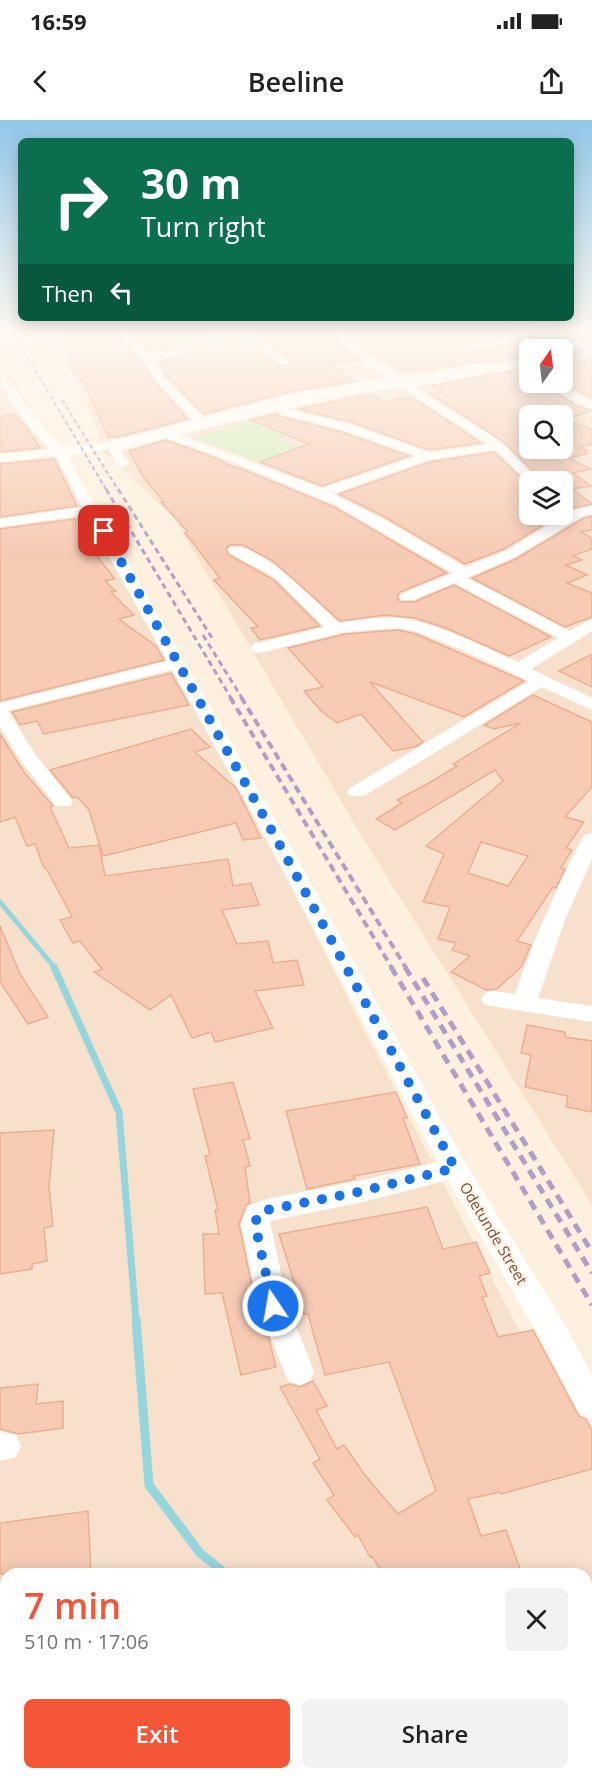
<!DOCTYPE html>
<meta charset="utf-8">
<style>
body{margin:0;font-family:"Open Sans",sans-serif;background:#f2f2f2;color:#222;height:100vh;display:flex;flex-direction:column;font-size:22px;white-space:nowrap}
*{box-sizing:border-box;margin:0}
p{font-size:20px;color:#767676}
.icon{flex:none;width:33px;height:33px;fill:none;stroke:currentColor;stroke-width:2;stroke-linecap:round;stroke-linejoin:round}
.map{position:relative;flex:1;overflow:hidden}
.side{position:absolute;left:0px;top:1448px;width:592px;height:212px;display:flex;flex-direction:column;background:#fff;border-radius:18px 18px 0 0;box-shadow:0 3px 15px #0003}
.side>*{flex:none}
.banner{position:absolute;left:18px;top:18px;width:556px;height:183px;border-radius:9px;box-shadow:0 3px 15px #0003;background:#0b6e4f;color:#fff;overflow:hidden}
.needle{width:39px;rotate:14deg}
.controls{position:absolute;left:519px;top:219px;display:grid;gap:12px}
.controls a{display:grid;place-items:center;width:54px;height:54px;border-radius:9px;background:#fff;box-shadow:0 3px 15px #0003;font-size:30px}
.pin{position:absolute;display:grid;place-items:center;width:51px;height:51px;color:#fff;margin:-26px;border-radius:12px;box-shadow:0 3px 9px #0006}
.me{position:absolute;width:66px;margin:-33px;rotate:348deg;stroke-linejoin:round;filter:drop-shadow(0 0 4px #0008)}
.turn{display:flex;align-items:center;gap:21px;height:126px;padding:0 24px;font-size:27px}
.turn .icon{width:78px;height:78px;stroke-width:2.5}
.turn b{display:block;font-size:42px;line-height:51px}
.then{display:flex;align-items:center;height:57px;padding:0 24px;background:#0003;gap:12px;font-size:22px}
.round{display:grid;place-items:center;flex:none;width:63px;height:63px;border-radius:9px;background:#f2f2f2}
.head{display:flex;align-items:center;justify-content:space-between;height:102px;padding:0 24px}
h1{font-size:36px;font-weight:600;line-height:45px;color:#f55637}
.action{display:flex;gap:12px;margin-top:auto;padding:12px 24px}
.action a{flex:1;height:69px;border-radius:9px;background:#f55637;color:#fff;font-size:24px;font-weight:600;line-height:69px;text-align:center}
.action a+a{background:#f2f2f2;color:#222}
.status{display:flex;justify-content:space-between;align-items:center;height:42px;padding:0 30px;background:#fff;direction:ltr}
.status svg{height:16px;fill:currentColor}
header{display:flex;justify-content:space-between;align-items:center;height:78px;padding:0 24px;background:#fff;font-size:27px;font-weight:600}
.map>svg:first-child{display:block}
</style>
<div class="status"><b>16:59</b><svg viewBox="0 0 49 12"><path d="M0 12V9h3v3zM5 12V6h3v6zM10 12V3h3v9zM15 12V0h3v12zM26 1h20v11H26zM47 4h2v5h-2z"/></svg></div>
<header><svg class="icon" aria-label="back" viewBox="0 0 24 24"><path d="M15 5l-7 7 7 7"/></svg>Beeline<svg class="icon" aria-label="share" viewBox="0 0 24 24"><path d="M12 15V3M7 8l5-5 5 5M5 13v7h14v-7"/></svg></header>
<div class="map">
<svg width="592" height="1658" viewBox="0 0 592 1658">
<rect width="100%" height="100%" fill="#fef0de"/>
<g fill="#f7e1cc" fill-rule="evenodd">
<path d="M42 211H592V1085L365 722 174 398 105 333 81 268ZM530 230H562V262H530ZM530 296H562V328H530ZM530 362H562V394H530Z"/>
<path d="M0 236 108 423 290 765 592 1353V1658H0ZM6 1454H586V1653H6Z"/>
</g>
<path fill="#d2edbc" d="M270 293 320 306 276 319 298 327 260 342 195 318Z"/>
<g fill="none" stroke-linecap="round" stroke-linejoin="round">
<path stroke="#96d5dc" stroke-width="5" d="M0 782 55 848"/>
<path stroke="#96d5dc" stroke-width="7" d="M54 847 119 992 136 1200"/>
<g stroke="#96d5dc" stroke-width="9">
<path d="M136 1199 149 1365 200 1433 226 1454"/>
<path d="M384 1653 385 1658"/>
</g>
</g>
<g fill="#f6cab3" stroke="#eaaf92" stroke-width="1.5" fill-rule="evenodd">
<path d="M112 211 142 242 154 262 188 299 118 317H108L85 265 76 254H73L70 233 53 218Z"/>
<path d="M145 211 150 213 157 211H216L179 225 151 232 129 212Z"/>
<path d="M248 211H327L360 240 330 244 354 261 293 271 204 294 166 255 158 242 189 233 230 216 244 220 280 246 291 245V240L254 212Z"/>
<path d="M343 211H547L467 223 460 229 467 233 550 220 592 237V278L561 262 562 230H530V238L469 243 407 252 378 238Z"/>
<path d="M583 211H592V226L571 217 580 215Z"/>
<path d="M530 248V262H539L577 286 591 291 566 299 592 310V324L580 327 588 331 584 332 587 334 569 338 591 349 573 353 591 366 572 369 592 384 573 388 562 394V362H543L503 321 430 274 441 272 431 266ZM530 296H562V328H530Z"/>
<path d="M372 274 383 282 412 277 481 323 429 330 351 302 298 289Z"/>
<path d="M13 294 27 308 40 328 0 332V297Z"/>
<path d="M276 294 278 296 341 312 409 336 322 366 260 342 309 324 251 300Z"/>
<path d="M166 320 215 338 230 346 242 349 334 387 447 453 400 472 397 478 401 482H414L454 465 551 517 509 536 446 508 415 498 385 495 340 501 273 441 243 425H230L226 429 229 435 274 460 320 506 260 520 251 508 258 507 214 460 220 458 185 413 188 412 161 382H164L143 357 129 331Z"/>
<path d="M494 332 530 366V394H561L504 429 465 444 383 396 339 374 430 342Z"/>
<path d="M54 339 77 386 0 397V344Z"/>
<path d="M592 396V410L581 412 592 418V429L573 436 582 440 566 445 587 455 567 463 592 473V497L565 507 472 458 516 439 584 398Z"/>
<path d="M82 398 99 436H97L115 459 105 461 116 471 111 472 134 495 119 499 156 526 164 540 0 581V409Z"/>
<path d="M398 510 416 514 524 561 464 597 370 562 423 622 415 627 393 631 361 594 337 603 321 591 304 571 323 567 288 528 346 514Z"/>
<path d="M592 534V567L559 551Z"/>
<path d="M171 553 189 585 44 614 37 601 20 605 12 592Z"/>
<path d="M533 575 592 602V667L565 697 584 702 566 728 572 730 561 748 565 749 556 768 553 767 517 821 531 825 521 847 497 869 486 870 451 852 470 836 452 830 456 823 438 819 450 787 423 782 444 734 426 726 503 661 495 650 395 710 376 699 402 683 397 680 429 663 457 646 453 644 521 603 494 609 484 605ZM481 722 528 736 508 766 468 753Z"/>
<path d="M191 609 210 627 195 632 236 668 261 718 243 720 236 703 103 736 89 690 77 677 73 678 50 650Z"/>
<path d="M0 614 24 652 53 686 50 687 69 728 99 725 105 756 228 739 233 766 251 763 259 785 222 790 237 824 268 821 273 843 297 840 304 865 255 871 273 908 215 922 211 912 192 918 171 875 150 890 94 852 102 849 80 821 73 823 60 800 72 797 46 748H44L35 724 27 726 15 697 0 702Z"/>
<path d="M0 806 20 854 48 897 28 904 0 862Z"/>
<path d="M527 905 565 912V917L592 921V992L566 987 568 976 525 967 531 935 521 933Z"/>
<path d="M233 962 250 1019 243 1020 250 1046 245 1047 250 1083 246 1085 239 1104 256 1186 269 1219 276 1247 241 1255 222 1173 205 1174 203 1114H219L215 1090H218L205 1036 210 1035 193 969Z"/>
<path d="M396 972 407 998H403L420 1044 354 1056 355 1059 307 1069 286 991Z"/>
<path d="M54 1010 49 1067 53 1106 44 1108 47 1141 32 1144V1149L0 1154V1013Z"/>
<path d="M427 1087 443 1129 476 1122 490 1153 479 1156 487 1176 482 1177 498 1217 533 1210 579 1296 586 1299 592 1311V1349L501 1374 500 1372 468 1379 481 1416 506 1410 522 1454H383L372 1436 370 1437 358 1415 355 1417 327 1380 334 1375 313 1343 320 1339 280 1267 289 1264 300 1267 313 1261 327 1286 316 1290 337 1329 344 1325 364 1354 398 1394 436 1371 389 1242 325 1255 308 1194H304L279 1114Z"/>
<path d="M38 1264 36 1284 63 1281V1308L18 1314 0 1309V1268Z"/>
<path d="M88 1391 91 1454H0V1403Z"/>
</g>
<g fill="none" stroke-linecap="round" stroke-linejoin="round">
<g fill="#fff" fill-rule="evenodd">
<path d="M0 211 33 213 74 211 69 214 33 219 0 217Z"/>
<path d="M115 211H125L150 235 180 227 221 211H239L253 214 290 242 289 244H281L245 218 230 214 188 231 154 241 164 256 203 297 294 273 386 258 329 211H340L398 256 469 245 530 240V246L415 267 502 323 541 362H530V364L495 330 429 340 333 374 382 398 465 447 505 431 573 390 592 386V394L583 396 515 437 467 458 569 511 592 499V511L531 549 592 578V590L542 567 364 676H350L347 672 350 668 529 561 459 529 417 512 398 508 346 512 259 533 253 532 251 528 253 524 324 507 275 458 230 433 228 430 230 427C257 420 320 485 339 503 359 500 380 496 400 498 438 503 483 527 518 542L558 518 454 463 413 480H401L399 477 401 474 452 453 335 385 220 337 166 318 121 331 129 343 123 347 118 346 108 329 68 335 78 356 287 720 464 1041 565 1205 592 1255V1299L581 1295 543 1223 448 1060 363 1082 270 1101 288 1186 314 1251 310 1261 299 1265 288 1261 258 1186 241 1104 248 1086 267 1079 363 1060 438 1042 267 720 172 550 8 591 35 634 73 682 70 686H56L20 640 0 607V583L167 541 86 395 0 407V399L82 387 56 336 0 342V334L50 329C34 313 0 275 0 253L4 254 44 309 63 328 99 324 192 300 156 260 144 241ZM471 251 418 260 469 251ZM402 268 487 324 429 332 350 304 288 289 356 274ZM277 291 279 294 342 310 416 336 322 368 180 315Z"/>
<path d="M559 211H581L580 213 563 216 592 228V235L550 218 467 231 462 228 467 225Z"/>
<path d="M541 262H555L592 281V289L578 284Z"/>
<path d="M592 713V739L565 800 538 878 592 886V902L485 885 481 879 485 873 493 871 515 874C533 821 556 769 582 719L585 715Z"/>
<path d="M0 1311 16 1315 21 1326 16 1337 0 1341Z"/>
</g>
<g stroke="#b19dc7" stroke-width="2" stroke-dasharray="4.5 3" stroke-linecap="butt">
<path d="M12 211 107 371"/>
<path d="M62 280 119 371"/>
</g>
<g stroke="#b19dc7" stroke-width="3" stroke-dasharray="6 4" stroke-linecap="butt">
<path d="M106 369 231 578"/>
<path d="M118 369 214 521"/>
<path d="M203 515 242 578"/>
</g>
<g stroke="#b19dc7" stroke-width="4" stroke-dasharray="8 5" stroke-linecap="butt">
<path d="M230 577 392 848"/>
<path d="M241 577 406 848"/>
</g>
<g stroke="#b19dc7" stroke-width="5" stroke-dasharray="10 7" stroke-linecap="butt">
<path d="M391 847 592 1185"/>
<path d="M405 847 592 1153"/>
<path d="M423 858 592 1132"/>
</g>
</g>
<linearGradient id="sky" x2="0" y2="1"><stop stop-color="#92c7e8"/><stop offset="0.48" stop-color="#fff8f0"/><stop offset="1" stop-color="#fff8f0" stop-opacity="0"/></linearGradient>
<rect width="592" height="443" fill="url(#sky)"/>
<g fill="none" stroke-linecap="round" stroke-linejoin="round">
<path stroke="#1a73e8" stroke-width="10" stroke-dasharray="0 18" d="M104 411 277 720 455 1048 363 1071 267 1090 258 1094 255 1104 273 1186"/>
</g>
<g text-anchor="middle" dominant-baseline="central" stroke-width="5" stroke-linejoin="round" paint-order="stroke">
<g font-size="15" fill="#765344" stroke="#fff4e6">
<text transform="translate(494 1113) rotate(59)">Odetunde Street</text>
</g>
</g>
</svg>
<div class="controls">
<a><svg class="needle" viewBox="-14 -14 28 28"><path d="M0-13l5 13h-10z" fill="#e53935"/><path d="M0 13l5-13h-10z" fill="#767676"/></svg></a>
<a><svg class="icon" aria-label="search" viewBox="0 0 24 24"><circle cx="10" cy="10" r="6"/><path d="M15 15l6 6"/></svg></a>
<a><svg class="icon" aria-label="layers" viewBox="0 0 24 24"><path d="M12 4l9 5-9 5-9-5zM3 14l9 5 9-5"/></svg></a>
</div>
<div class="pin" style="left:104px;top:411px;background:#d93025"><svg class="icon" aria-label="arrive" viewBox="0 0 24 24"><path d="M6 21V4h12l-3 4 3 4H6"/></svg></div>
<svg class="me" style="left:273px;top:1186px" viewBox="-20 -20 40 40"><circle r="17" fill="#1a73e8" stroke="#fff" stroke-width="3"/><path d="M0-11L8 9 0 5-8 9z" fill="#fff"/></svg>
<div class="banner">
<div class="turn"><svg class="icon" aria-label="right" viewBox="0 0 24 24"><path d="M7 20v-9h11M14 6l5 5-5 5"/></svg><div><b>30 m</b>Turn right</div></div>
<div class="then">Then<svg class="icon" aria-label="left" viewBox="0 0 24 24"><path d="M17 20v-9H6M10 6l-5 5 5 5"/></svg></div>
</div>
<section class="side">
<div class="head"><div><h1>7 min</h1><p>510 m · 17:06</p></div><a class="round"><svg class="icon" aria-label="close" viewBox="0 0 24 24"><path d="M6 6l12 12M18 6L6 18"/></svg></a></div>
<div class="action"><a>Exit</a><a>Share</a></div>
</section>
</div>
